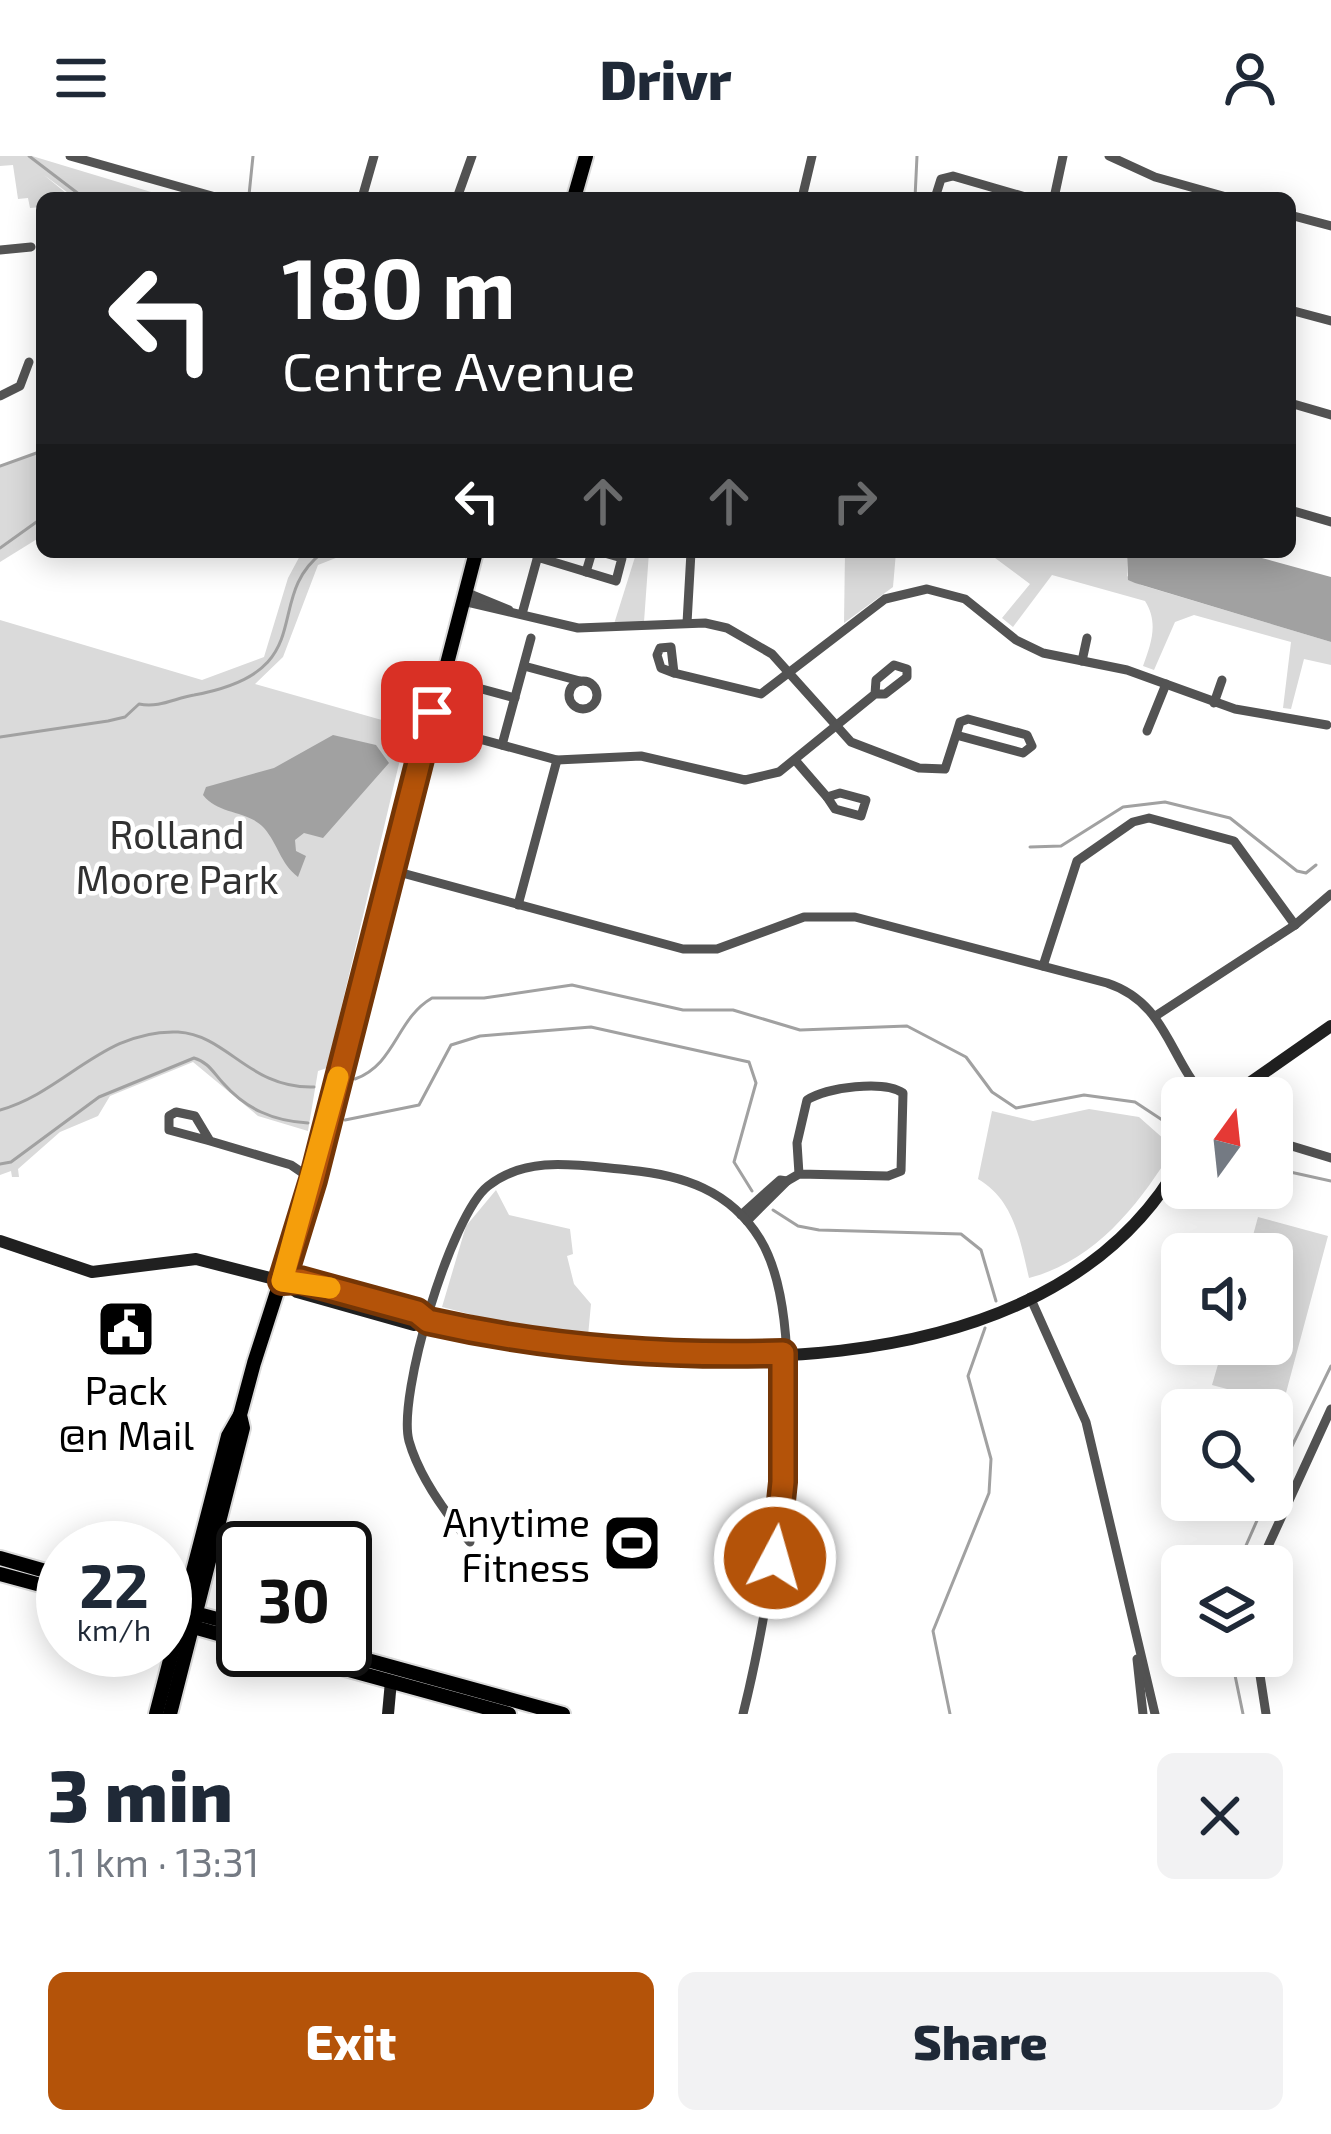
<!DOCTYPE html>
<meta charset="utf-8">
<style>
body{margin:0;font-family:"Exo 2",sans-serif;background:#f2f2f3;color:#1f2937;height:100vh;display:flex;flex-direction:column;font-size:45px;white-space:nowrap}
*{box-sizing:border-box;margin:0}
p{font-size:39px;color:#747a83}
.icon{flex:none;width:66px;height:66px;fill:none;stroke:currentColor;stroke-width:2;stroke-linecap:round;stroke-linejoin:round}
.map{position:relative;height:1558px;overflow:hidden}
.sheet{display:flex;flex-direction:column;background:#fff;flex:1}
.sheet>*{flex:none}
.hud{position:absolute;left:36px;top:36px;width:1260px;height:366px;border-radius:18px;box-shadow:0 6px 30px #0003;background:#202124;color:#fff;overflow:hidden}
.needle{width:78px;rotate:15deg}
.fabs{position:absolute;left:1161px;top:921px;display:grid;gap:24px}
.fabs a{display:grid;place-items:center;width:132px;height:132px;border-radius:18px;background:#fff;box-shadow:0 6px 30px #0003;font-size:60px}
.speed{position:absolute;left:36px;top:1365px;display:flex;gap:24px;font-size:60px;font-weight:700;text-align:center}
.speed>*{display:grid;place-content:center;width:156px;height:156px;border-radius:50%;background:#fff;box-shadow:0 6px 30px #0003;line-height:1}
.speed small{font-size:30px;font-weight:400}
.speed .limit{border:6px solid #111;border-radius:18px;background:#fff;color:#111}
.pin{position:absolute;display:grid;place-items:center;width:102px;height:102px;color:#fff;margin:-51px;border-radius:24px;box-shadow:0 6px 18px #0006}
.me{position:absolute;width:132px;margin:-66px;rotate:6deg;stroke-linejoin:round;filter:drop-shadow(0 0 9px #0008)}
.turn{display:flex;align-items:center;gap:42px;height:252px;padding:0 48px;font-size:54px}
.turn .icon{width:156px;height:156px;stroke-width:2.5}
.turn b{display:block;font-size:84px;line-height:102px}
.lanes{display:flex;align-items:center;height:114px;padding:0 48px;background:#0003;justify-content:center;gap:60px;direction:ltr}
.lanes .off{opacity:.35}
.round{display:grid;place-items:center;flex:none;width:126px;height:126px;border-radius:18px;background:#f2f2f3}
.head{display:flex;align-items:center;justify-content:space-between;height:204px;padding:0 48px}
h1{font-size:72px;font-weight:800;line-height:90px}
.primary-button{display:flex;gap:24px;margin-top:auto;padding:24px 48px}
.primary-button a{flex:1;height:138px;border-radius:18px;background:#b45309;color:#fff;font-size:48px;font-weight:800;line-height:138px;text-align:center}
.primary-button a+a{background:#f2f2f3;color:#1f2937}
header{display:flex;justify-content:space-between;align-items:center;height:156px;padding:0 48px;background:#fff;font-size:54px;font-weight:800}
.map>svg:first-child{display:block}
</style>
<header><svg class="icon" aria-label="menu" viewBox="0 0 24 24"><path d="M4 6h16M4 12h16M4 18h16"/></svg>Drivr<svg class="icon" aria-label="person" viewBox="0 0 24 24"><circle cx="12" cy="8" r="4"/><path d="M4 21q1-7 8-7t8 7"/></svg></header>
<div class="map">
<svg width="1331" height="1558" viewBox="0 0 1331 1558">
<rect width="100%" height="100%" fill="#fff"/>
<g fill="#dadada">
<path d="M0 0H32L171 42H75L44 19 72 42H42V51L30 52 28 42 18 43 13 9 0 10Z"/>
<path d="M42 295V380L0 406V310Z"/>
<path d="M302 396H351L318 409 283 501 255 528 410 572 405 581 412 583 409 595H402L327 912 318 915 308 975 258 960 193 906 110 940 98 960 60 976 18 1013 19 1021H12L11 1015 0 1019V464L202 524 264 501 288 422Z"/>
<path d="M619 396H649L644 466 614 468 635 401Z"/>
<path d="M845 396H896L893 431 844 467Z"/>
<path d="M987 396H1127V420L1141 429 1331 486V509L1304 503 1291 553 1283 552 1291 486 1194 459 1175 466 1154 514 1143 510C1151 488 1159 467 1145 445L1052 419 1013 471 1002 462 1030 428Z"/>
<path d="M1089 953 1139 961 1174 992C1139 1048 1097 1104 1029 1122 1020 1084 1014 1044 978 1023L992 955 1033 965Z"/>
<path d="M496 1034 509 1059 570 1073 573 1098 567 1100 574 1128 591 1148 588 1180 531 1174 442 1151 466 1070Z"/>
<path d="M1258 1061 1328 1080 1283 1248 1212 1229 1224 1188H1272V1098H1248Z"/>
</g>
<g fill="#a1a1a1">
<path d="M1127 396H1240L1331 421V486L1135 427 1128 424Z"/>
<path d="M333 579 376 589 389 607 323 682 304 677 295 684 296 695 306 700 298 721C280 707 278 688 264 672 248 654 218 659 203 639L206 631 274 612Z"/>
</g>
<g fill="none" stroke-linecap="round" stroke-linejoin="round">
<g stroke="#a1a1a1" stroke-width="3">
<path d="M29 0 84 42"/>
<path d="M249 39 253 0"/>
<path d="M915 42 917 0"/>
<path d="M0 310 42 295"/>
<path d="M0 392 42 362"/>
<path d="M0 581 108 565 125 561 139 548C160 552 175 542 194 539 324 515 260 444 323 396"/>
<path d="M1030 691 1061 690 1123 651 1165 646 1230 662 1297 715 1306 717 1316 709"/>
<path d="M355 923C396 908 396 863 432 842H484L572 829 683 854H733L800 874 907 870 966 901 992 936 1016 952 1084 939 1135 946 1182 977"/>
<path d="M0 954C65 936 103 873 178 876 228 879 249 933 314 931"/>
<path d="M345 964 419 949 451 889 480 880 591 871 749 906 756 927 734 1006 752 1035"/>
<path d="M0 1008 11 1006 99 941 194 902C208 906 213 916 223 927 246 953 273 965 308 967"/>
<path d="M1272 1012 1331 1025"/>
<path d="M773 1054 798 1070 819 1074 961 1078 981 1094 996 1145"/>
<path d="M1272 1331 1331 1210"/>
<path d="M1237 1410 1266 1344"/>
<path d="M1231 1500 1243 1558"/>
<path d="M950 1558 933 1475 989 1337 991 1303 968 1220 985 1172"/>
</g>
<defs>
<g id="primary">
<path d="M574 42 586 0"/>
<path d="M0 1402 63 1420"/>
<path d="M0 1418 63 1435"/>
<path d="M165 1449 243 1470"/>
<path d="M165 1463 243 1485"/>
<path d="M276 1494 509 1558"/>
<path d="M331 1494 563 1558"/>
<path d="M156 1558 228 1280 240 1259"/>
<path d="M170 1558 243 1272 240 1259 254 1207 313 1024 476 396"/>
</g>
</defs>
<use href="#primary" stroke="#dbdbdb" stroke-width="18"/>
<g stroke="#535353" stroke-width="9">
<path d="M70 0 219 42"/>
<path d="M1109 0 1155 21 1230 42"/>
<path d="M362 42 374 0"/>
<path d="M457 42 472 0"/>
<path d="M802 42 812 0"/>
<path d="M935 42 941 23 953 20 1029 42"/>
<path d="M1054 42 1063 0"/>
<path d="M1290 59 1331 70"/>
<path d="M0 94 31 91"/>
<path d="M1290 154 1331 165"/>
<path d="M0 240 20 230 29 206"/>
<path d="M1290 247 1331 259"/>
<path d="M1290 354 1331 366"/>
<path d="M537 401 616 425 622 402 601 396"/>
<path d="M586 416 592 396"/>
<path d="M465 436 509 454"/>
<path d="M463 445 578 472 705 467 727 472 772 498 851 586 919 612 945 613 956 579 1023 597 1032 590 1027 579 968 563 960 566 956 579"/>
<path d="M522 458 539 396"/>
<path d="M687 467 691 396"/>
<path d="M671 491 674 517 661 512 657 499 660 492Z"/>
<path d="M1082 505 1087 482"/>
<path d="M524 510 580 525"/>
<path d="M674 517 761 538 885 443 927 433 965 443 1016 484 1043 497 1127 514 1235 553 1327 569"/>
<circle cx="583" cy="539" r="14"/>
<path d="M467 529 515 542"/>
<path d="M1214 547 1222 524"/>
<path d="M428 569 557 604 641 600 745 624 779 616 875 538H885L907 521V513L894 509 876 524 875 538"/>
<path d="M1147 575 1166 528"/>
<path d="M502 589 531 482"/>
<path d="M795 604 827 641"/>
<path d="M840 637 866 644 861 660 835 653 827 641Z"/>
<path d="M391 714 683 793H717L804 761H855L1107 827C1167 847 1168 901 1206 942"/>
<path d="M518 749 557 604"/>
<path d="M1043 810 1077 705 1133 666 1149 662 1234 685 1295 769"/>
<path d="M1157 859 1295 769 1331 738"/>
<path d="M1272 984 1331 1002"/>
<path d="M210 985 169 974V960L176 956 195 960 210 985 291 1009 313 1024"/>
<path d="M787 1025 799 1018 888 1020 901 1015 903 937C884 924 827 931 807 944L797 987 799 1018"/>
<path d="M741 1059 780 1024 787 1025 747 1065"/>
<path d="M1030 1141 1086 1266 1155 1558"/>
<path d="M470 1386C447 1359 419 1320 409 1285 397 1240 451 1059 488 1030 528 998 581 1010 629 1014 682 1019 730 1034 760 1083 818 1178 770 1451 743 1558"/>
<path d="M1259 1410 1331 1253"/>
<path d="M1257 1500 1266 1558"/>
<path d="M1137 1503 1143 1558"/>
</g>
<g stroke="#202020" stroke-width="12">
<path d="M1228 942 1331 870"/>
<path d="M0 1085 92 1116 196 1103 282 1125 300 1124 417 1156 428 1165C658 1217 1048 1246 1182 1003"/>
<path d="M283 1126 297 1136 414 1169 428 1165"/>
<path d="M388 1558 391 1525"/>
</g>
<use href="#primary" stroke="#000" stroke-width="14"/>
</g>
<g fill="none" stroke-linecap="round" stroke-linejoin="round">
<defs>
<path id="route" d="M432 556 313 1024 282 1125 300 1124 417 1156 428 1165C547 1192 662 1201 783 1197V1326L775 1402"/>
</defs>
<use href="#route" stroke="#753606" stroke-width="30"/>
<use href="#route" stroke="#b45309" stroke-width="21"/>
<path stroke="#f59e0b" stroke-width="21" d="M330 1132 282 1125 338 921"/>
</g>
<defs>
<symbol id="civic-square" viewBox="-11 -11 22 22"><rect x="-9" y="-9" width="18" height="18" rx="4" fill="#000" stroke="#fff"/><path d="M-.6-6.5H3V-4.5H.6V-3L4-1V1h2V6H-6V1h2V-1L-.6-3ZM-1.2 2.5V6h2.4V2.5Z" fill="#fff"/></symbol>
<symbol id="stadium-square" viewBox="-11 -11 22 22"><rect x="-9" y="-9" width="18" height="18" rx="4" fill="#000" stroke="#fff"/><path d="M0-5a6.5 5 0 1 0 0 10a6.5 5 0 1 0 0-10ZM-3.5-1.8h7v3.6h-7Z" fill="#fff"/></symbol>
</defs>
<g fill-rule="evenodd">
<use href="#civic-square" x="93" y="1140" width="66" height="66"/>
<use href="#stadium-square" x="599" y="1354" width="66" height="66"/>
</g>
<g text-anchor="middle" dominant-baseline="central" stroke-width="9" stroke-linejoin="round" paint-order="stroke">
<g font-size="39" fill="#313131" stroke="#fff">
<text x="177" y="677">Rolland<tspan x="177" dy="45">Moore Park</tspan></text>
</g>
<g font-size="39" fill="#000" stroke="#fff">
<text x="126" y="1233">Pack<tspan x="126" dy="45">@n Mail</tspan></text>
<text x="590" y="1365" text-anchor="end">Anytime<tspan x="590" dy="45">Fitness</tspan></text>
</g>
</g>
</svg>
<div class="fabs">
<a><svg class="needle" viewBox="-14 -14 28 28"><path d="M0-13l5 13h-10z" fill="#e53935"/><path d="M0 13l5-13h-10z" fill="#747a83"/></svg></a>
<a><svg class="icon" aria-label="sound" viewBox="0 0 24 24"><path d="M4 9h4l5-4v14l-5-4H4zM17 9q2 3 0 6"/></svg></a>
<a><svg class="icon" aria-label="search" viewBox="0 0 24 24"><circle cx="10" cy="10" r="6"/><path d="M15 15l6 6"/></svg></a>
<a><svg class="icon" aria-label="layers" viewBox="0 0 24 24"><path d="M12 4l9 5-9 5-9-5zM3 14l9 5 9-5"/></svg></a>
</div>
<div class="speed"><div>22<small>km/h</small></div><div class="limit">30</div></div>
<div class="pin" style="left:432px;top:556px;background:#d93025"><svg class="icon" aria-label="arrive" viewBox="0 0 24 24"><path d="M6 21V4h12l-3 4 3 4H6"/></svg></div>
<svg class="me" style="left:775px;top:1402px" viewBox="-20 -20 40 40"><circle r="17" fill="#b45309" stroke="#fff" stroke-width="3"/><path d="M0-11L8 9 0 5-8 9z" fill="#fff"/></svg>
<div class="hud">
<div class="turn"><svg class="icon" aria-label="left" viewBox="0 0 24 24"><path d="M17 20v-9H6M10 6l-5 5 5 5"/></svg><div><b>180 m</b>Centre Avenue</div></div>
<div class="lanes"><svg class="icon" aria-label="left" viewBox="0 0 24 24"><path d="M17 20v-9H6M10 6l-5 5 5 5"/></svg><svg class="icon off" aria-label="ahead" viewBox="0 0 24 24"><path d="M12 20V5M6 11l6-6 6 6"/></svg><svg class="icon off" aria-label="ahead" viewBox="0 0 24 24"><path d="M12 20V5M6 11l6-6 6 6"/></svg><svg class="icon off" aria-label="right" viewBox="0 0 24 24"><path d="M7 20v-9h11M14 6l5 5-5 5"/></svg></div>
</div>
</div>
<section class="sheet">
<div class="head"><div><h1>3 min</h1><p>1.1 km · 13:31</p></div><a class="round"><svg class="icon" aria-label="close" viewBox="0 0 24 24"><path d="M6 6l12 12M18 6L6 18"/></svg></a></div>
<div class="primary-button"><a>Exit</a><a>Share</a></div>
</section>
